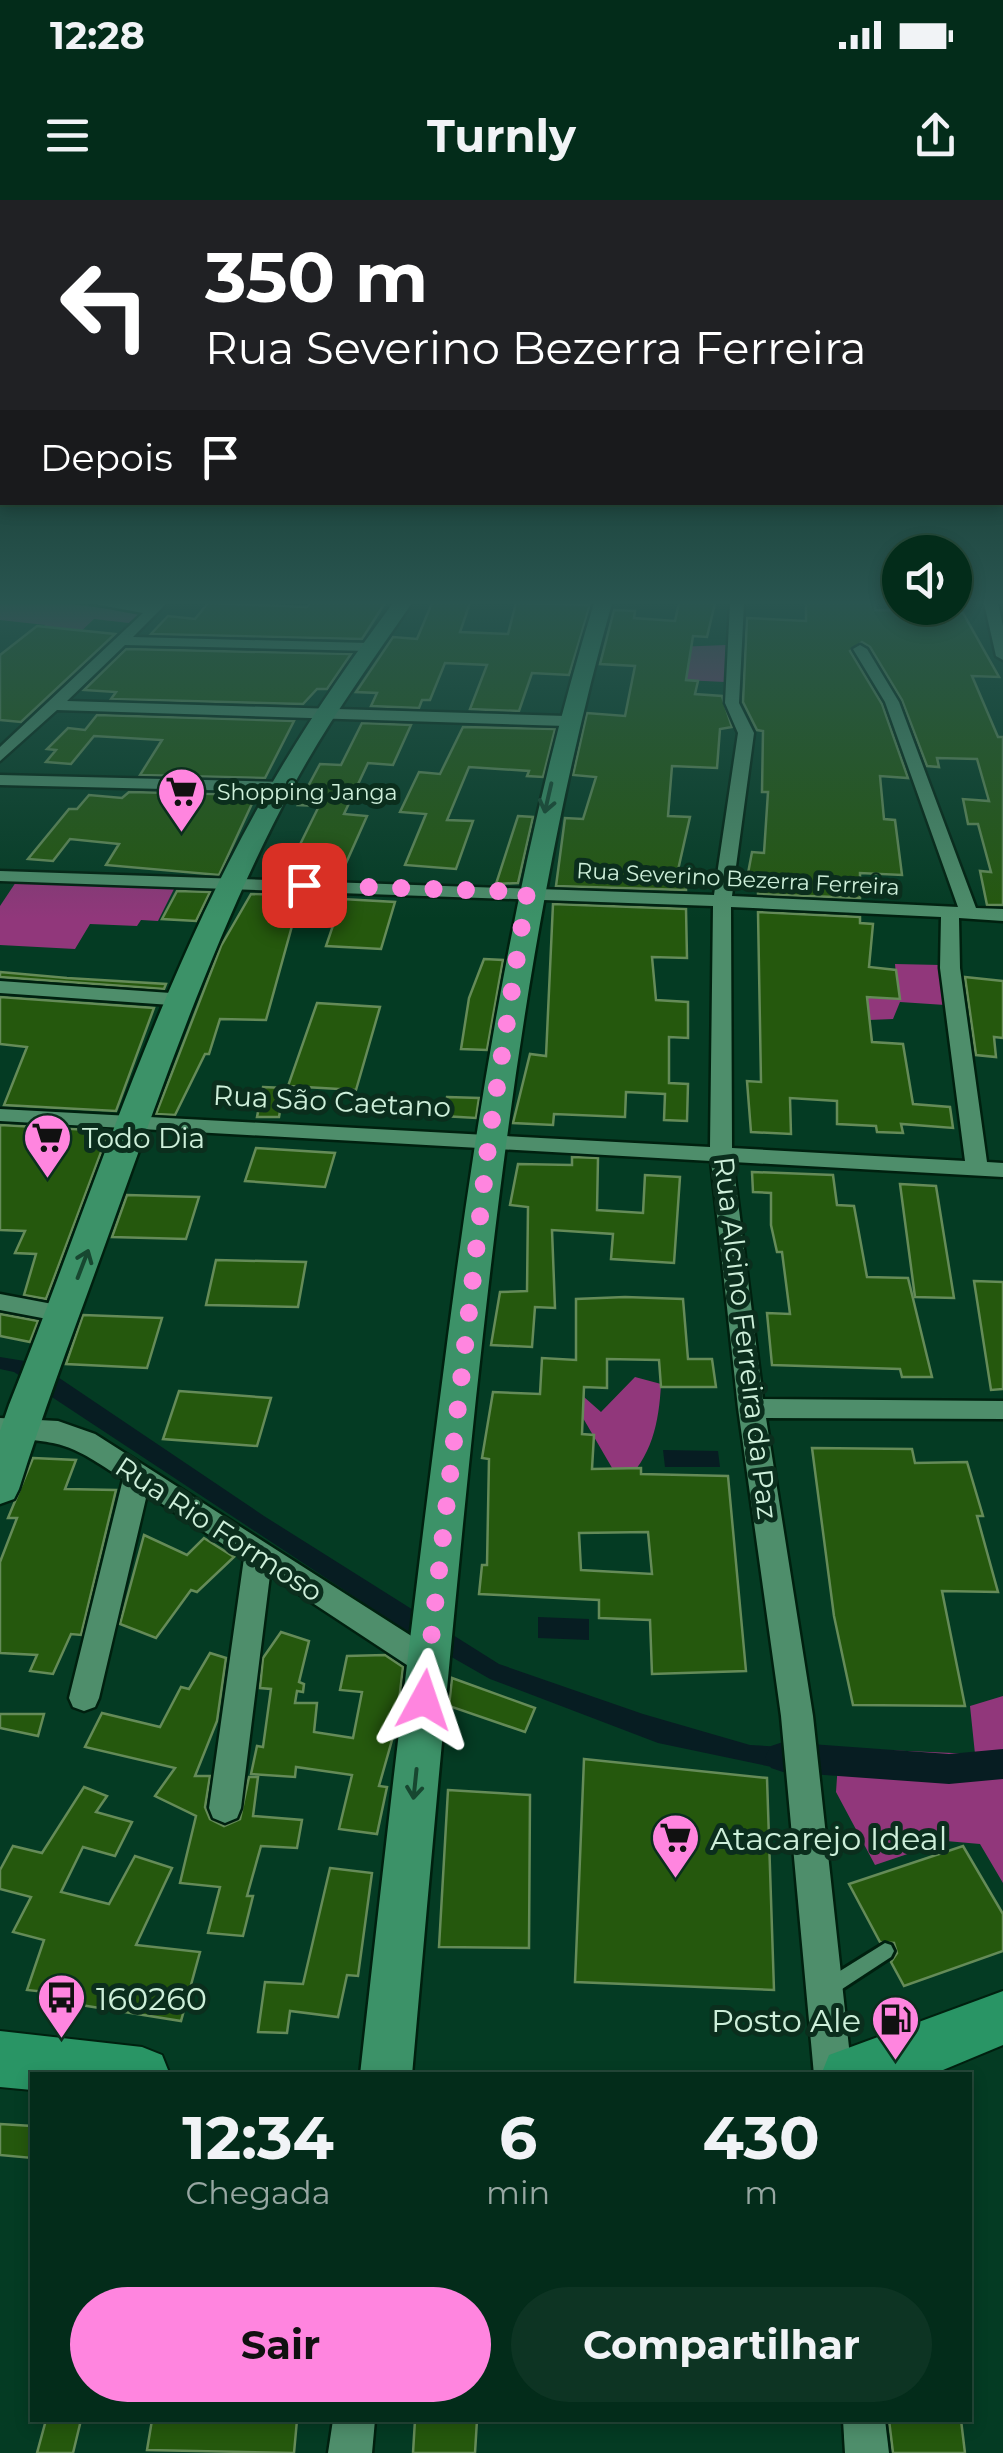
<!DOCTYPE html>
<html lang="pt">
<meta charset="utf-8">
<style>
body{margin:0;font-family:Montserrat,sans-serif;background:#0d3423;color:#f1f3f6;height:100vh;display:flex;flex-direction:column;font-size:38px;white-space:nowrap}
*{box-sizing:border-box;margin:0}
p{font-size:32px;color:#97a7a2}
.icon{flex:none;width:55px;height:55px;fill:none;stroke:currentColor;stroke-width:2;stroke-linecap:round;stroke-linejoin:round}
.map{position:relative;flex:1;overflow:hidden}
.sheet{position:absolute;left:30px;top:1872px;width:942px;height:350px;display:flex;flex-direction:column;background:#032c1a;border-radius:0px;box-shadow:0 5px 15px #0003,0 0 0 2px #244839}
.sheet>*{flex:none}
.guide{position:absolute;left:0px;top:0px;width:1005px;height:305px;box-shadow:0 5px 15px #0003,0 0 0 2px #244839;background:#202124;color:#fff;overflow:hidden}
.buttons{position:absolute;left:882px;top:335px;display:grid;gap:20px}
.buttons a{display:grid;place-items:center;width:90px;height:90px;border-radius:50%;background:#032c1a;box-shadow:0 5px 15px #0003,0 0 0 2px #244839;font-size:50px}
.pin{position:absolute;display:grid;place-items:center;width:85px;height:85px;color:#fff;margin:-42px;border-radius:20px;box-shadow:0 5px 15px #0006}
.me{position:absolute;width:110px;margin:-55px;rotate:5deg;stroke-linejoin:round;filter:drop-shadow(0 0 8px #0008)}
.turn{display:flex;align-items:center;gap:35px;height:210px;padding:0 40px;font-size:45px}
.turn .icon{width:130px;height:130px;stroke-width:2.5}
.turn b{display:block;font-size:70px;line-height:85px}
.then{display:flex;align-items:center;height:95px;padding:0 40px;background:#0003;gap:20px;font-size:38px}
.eta{display:flex;justify-content:space-evenly;align-items:center;height:170px;text-align:center}
.eta b{font-size:60px;font-weight:700;line-height:70px}
.cta{display:flex;gap:20px;margin-top:auto;padding:20px 40px}
.cta a{flex:1;height:115px;border-radius:60px;background:#ff85df;color:#111;font-size:40px;font-weight:700;line-height:115px;text-align:center}
.cta a+a{background:#0d3423;color:#f1f3f6}
.status{display:flex;justify-content:space-between;align-items:center;height:70px;padding:0 50px;background:#032c1a;direction:ltr}
.status svg{height:28px;fill:currentColor}
header{display:flex;justify-content:space-between;align-items:center;height:130px;padding:0 40px;background:#032c1a;font-size:45px;font-weight:700}
.map>svg:first-child{display:block}
</style>
<div class="status"><b>12:28</b><svg viewBox="0 0 49 12"><path d="M0 12V9h3v3zM5 12V6h3v6zM10 12V3h3v9zM15 12V0h3v12zM26 1h20v11H26zM47 4h2v5h-2z"/></svg></div>
<header><svg class="icon" aria-label="menu" viewBox="0 0 24 24"><path d="M4 6h16M4 12h16M4 18h16"/></svg>Turnly<svg class="icon" aria-label="share" viewBox="0 0 24 24"><path d="M12 15V3M7 8l5-5 5 5M5 13v7h14v-7"/></svg></header>
<div class="map">
<svg width="1003" height="2253" viewBox="0 0 1003 2253">
<rect width="100%" height="100%" fill="#043b23"/>
<g fill="#91377b">
<path d="M0 403H62L143 413 129 423 94 419 77 435 39 431 45 425 0 420Z"/>
<path d="M726 445 725 482 662 479 651 448Z"/>
<path d="M18 679 175 687 158 721 141 720 137 726 90 724 75 749 0 745V706Z"/>
<path d="M895 764 941 765 945 805 900 802 893 819 869 820 853 800 896 775Z"/>
<path d="M635 1177 661 1184C659 1223 652 1257 622 1285L583 1218 584 1197 601 1212Z"/>
<path d="M1003 1496V1683L980 1644 946 1641 875 1665 836 1592 839 1548 975 1554 970 1506Z"/>
</g>
<g fill="#071d22">
<path d="M0 1157 37 1163 264 1316 499 1464 643 1514 750 1545 783 1547 786 1570 658 1543 490 1479 406 1431 14 1172 0 1169Z"/>
<path d="M663 1250 718 1251 720 1267H665Z"/>
<path d="M538 1417 589 1419V1440L538 1438Z"/>
</g>
<g fill="none" stroke-linecap="round" stroke-linejoin="round">
<path fill="#071d22" fill-rule="evenodd" d="M783 1542 949 1554 1003 1549V1579L949 1584 783 1572 771 1568 765 1557 771 1546Z"/>
</g>
<g fill="#25580d" stroke="#658b58" stroke-width="2.5" fill-rule="evenodd">
<path d="M208 403 307 407 310 403H385L362 439 151 434 168 416 195 419Z"/>
<path d="M432 403H470L460 432 508 434 516 403 590 405 569 475 532 473 519 511 470 509 487 465 445 463 430 500H422L419 508 371 506 377 493 356 492 393 437 417 439Z"/>
<path d="M679 403H715L707 437 693 436 686 480 698 481 695 494 722 496 732 527 720 529 717 568 672 566 668 616 690 617 678 670H685L686 690 556 686 565 618 583 619 596 577 573 575 587 513 625 516 635 466 600 464 614 410 635 411 634 418 675 421Z"/>
<path d="M806 403H875V410L963 413 999 477 972 476 998 537H1003V705H987L980 671 991 672 978 624H968L963 599 989 601 977 559 937 558 939 567 927 566 902 500 870 447 862 442 850 451 882 504 908 578 880 576 884 619 895 620 902 675 860 673V698L758 694V685L746 684 752 652 764 653 768 592H762L763 531 757 530 743 502 747 418 806 421Z"/>
<path d="M37 426 115 434 21 522 0 520V455Z"/>
<path d="M126 449 351 454 327 489H317L303 504 111 499 116 492 84 490Z"/>
<path d="M97 515 294 521 265 578 140 575 162 540 94 536 71 564 46 562 56 550 47 549 68 528 85 530Z"/>
<path d="M362 523 411 525 393 565 368 563 344 614 367 616 339 679 284 677 319 606 298 605 320 564 341 565Z"/>
<path d="M463 527 555 529 543 577 527 576 529 571 469 567 447 620 473 621 456 669 405 665 426 614 400 612 419 572 440 574Z"/>
<path d="M129 592 256 595 219 675 106 665 119 644 70 639 53 661 28 659 69 609H77L89 595 122 598Z"/>
<path d="M518 616 533 617 518 683 496 684Z"/>
<path d="M177 691 210 692 196 721 162 719Z"/>
<path d="M251 694 331 696 326 709 297 708 266 820 220 819 209 854H205L175 915 156 914 221 746Z"/>
<path d="M342 699 395 702 381 749 326 746Z"/>
<path d="M553 704 686 709 687 758 652 757 656 800 688 802V838L669 837V883L688 884 687 921 664 920 665 894 626 892 625 917 554 914 553 925 513 923 530 854 546 856Z"/>
<path d="M758 712 860 717V723L873 724 869 767 896 770 900 799 867 797 872 842 903 844 913 904 950 907 953 928 901 924 903 933 877 932 876 926 837 924V901L790 898 791 934 751 932 747 881 761 882Z"/>
<path d="M484 759 503 760 487 850 461 849 469 798Z"/>
<path d="M0 772 67 778 166 784 164 789 0 777Z"/>
<path d="M965 777 1003 781V838L994 837 996 857 976 855Z"/>
<path d="M0 797 154 808 116 911 4 905 27 847 0 844Z"/>
<path d="M317 803 380 807 356 890 288 886Z"/>
<path d="M263 887 284 888 279 917H257Z"/>
<path d="M447 897 479 898 476 918 443 916Z"/>
<path d="M0 925 109 931 46 1099 24 1095 36 1054 15 1053 25 1031 0 1030Z"/>
<path d="M256 948 335 953 325 987 245 981Z"/>
<path d="M572 957 598 958 597 1010 643 1013 645 975 680 977 674 1063 611 1059 613 1034 552 1030 555 1108 535 1107 532 1147 491 1145 500 1092 527 1091 528 1007 510 1005 518 964 572 965Z"/>
<path d="M752 972 833 975 837 1005 854 1006 867 1077 908 1078 932 1177H902L900 1169 772 1165 767 1113 790 1114 782 1052H777L771 1025V993L753 992Z"/>
<path d="M900 984 936 986 954 1098 915 1097Z"/>
<path d="M127 995 199 997 186 1039 112 1037Z"/>
<path d="M216 1060 306 1062 298 1107 206 1105Z"/>
<path d="M974 1081 1003 1082V1189L991 1190Z"/>
<path d="M625 1097 683 1099 688 1159H712L716 1187H661L659 1160 607 1159V1188L584 1187 582 1234 594 1235 592 1269 641 1268V1274L728 1276 746 1471 652 1474 650 1420 599 1418V1400L479 1394 482 1365H487L489 1259 482 1258 493 1192 540 1194 542 1158 576 1160V1099ZM648 1332 652 1374 581 1370 579 1333Z"/>
<path d="M0 1114 38 1121 30 1142 0 1136Z"/>
<path d="M83 1115 162 1118 147 1168 66 1164Z"/>
<path d="M179 1191 271 1198 257 1246 163 1239Z"/>
<path d="M812 1248 912 1249 915 1263 967 1262 983 1316H977L998 1392 942 1391 965 1506 853 1505 834 1416Z"/>
<path d="M33 1258 76 1260 65 1289 116 1290 81 1435 71 1434 53 1474 30 1471 37 1455 0 1453V1362L17 1318H8Z"/>
<path d="M144 1335 187 1355 204 1338 234 1357 197 1392 191 1390 156 1438 120 1424Z"/>
<path d="M281 1432 309 1441 299 1482 304 1484 303 1492 297 1491 295 1503H317L314 1532 353 1538 362 1492 340 1490 347 1456 385 1455 403 1467 396 1526 379 1586 387 1587 377 1634 339 1629 352 1575 296 1567 295 1577 251 1574 257 1546 263 1547 271 1489 260 1488 263 1458Z"/>
<path d="M210 1453 226 1458 217 1521 195 1576H210L205 1607 210 1619 224 1626 240 1619 249 1577H258L253 1616 302 1620 297 1648 261 1646 247 1696H253L243 1736 208 1733 220 1687 180 1683 196 1616 155 1596 175 1568 85 1547 102 1513 160 1527 181 1487 189 1489Z"/>
<path d="M452 1478 535 1508 525 1532 449 1506Z"/>
<path d="M0 1514H44L38 1536 0 1528Z"/>
<path d="M584 1559 767 1578 774 1790 575 1782Z"/>
<path d="M84 1587 107 1596 96 1612 132 1622 115 1656 83 1647 61 1692 109 1704 135 1656 172 1668 136 1745 200 1752 181 1821 62 1802 65 1794 27 1790 44 1740 13 1732 31 1697 0 1689V1670L13 1646 42 1653Z"/>
<path d="M448 1590 530 1595 529 1748 439 1747Z"/>
<path d="M963 1646 1003 1714V1751L904 1786 891 1762 897 1753 894 1743 880 1742 849 1684Z"/>
<path d="M330 1668 372 1673 358 1776 347 1775 338 1817 290 1811 287 1833 258 1832 265 1782 303 1784Z"/>
<path d="M0 1924 32 1926V1958L0 1955Z"/>
<path d="M46 2220H81L73 2253H37Z"/>
<path d="M152 2220H297L294 2253 147 2250Z"/>
<path d="M415 2220H477L475 2253H413Z"/>
<path d="M889 2220H961L965 2253H893Z"/>
</g>
<g fill="none" stroke-linecap="round" stroke-linejoin="round">
<defs>
<path id="lane" d="M885 1743 891 1745 894 1751 891 1757 836 1793 830 1796 824 1793 821 1787 824 1781Z"/>
<g id="street">
<path d="M89 403H167L133 437 368 443 375 447 368 451 125 445 67 501 566 516 574 521 566 526 57 510 0 561V547L143 413Z"/>
<path d="M730 403H744L739 503 754 533 732 696 958 707 885 502 853 449 860 445 867 449 899 502 976 708 1003 709V721L959 718 960 768 987 962 1003 963V977L733 962 763 1199 1003 1201V1219L766 1218 813 1516 852 1875H814L781 1516 738 1208 711 961 0 921V909L710 947 713 706 0 681V671L714 695 738 533 725 503ZM731 707 941 717 940 768 965 961 732 948Z"/>
<path d="M984 403H998L1003 426V460L996 456Z"/>
<path d="M0 575 282 582 290 587 282 592 0 585Z"/>
<path d="M0 781 185 794 195 800 185 806 0 793Z"/>
<path d="M0 1094 63 1106 75 1114 63 1122 0 1110Z"/>
<path d="M0 1218 58 1221 95 1234 438 1453 442 1462 438 1471 427 1475 416 1471 270 1375 241 1608 237 1618 225 1623 213 1618 209 1608 244 1358 147 1294 99 1498 95 1507 84 1511 73 1507 69 1498 123 1279C70 1244 64 1241 0 1238Z"/>
<path d="M333 2220H375L372 2253H328Z"/>
<path d="M843 2220H885L889 2253H845Z"/>
</g>
<g id="secondary">
<path d="M393 403H412C370 464 327 523 292 588 219 724 168 871 115 1017 83 1107 48 1197 19 1289L14 1299 0 1304V1231L9 1205C92 998 158 778 271 585 308 521 349 462 393 403Z"/>
<path d="M594 403H612C539 664 505 930 476 1198 452 1424 432 1649 412 1875H360C385 1649 411 1423 440 1198 474 929 514 663 594 403Z"/>
</g>
<g id="primary">
<path d="M1003 1791V1845L931 1875H821L829 1855Z"/>
<path d="M0 1831 142 1847 162 1855 170 1875H32V1890L0 1887Z"/>
</g>
</defs>
<use href="#lane" stroke="#00200f" stroke-width="6"/>
<use href="#street" stroke="#00200f" stroke-width="5"/>
<use href="#secondary" stroke="#00200f" stroke-width="5"/>
<use href="#primary" stroke="#00200f" stroke-width="4"/>
<use href="#lane" fill="#4e8e6b" fill-rule="evenodd"/>
<use href="#street" fill="#4e8e6b" fill-rule="evenodd"/>
<use href="#secondary" fill="#3c9268" fill-rule="evenodd"/>
<use href="#primary" fill="#299565" fill-rule="evenodd"/>
</g>
<defs><path id="oneway-shaft" d="M-6 0H5M1.5-3L5.5 0L1.5 3" fill="none" stroke-width="1.6" stroke-linecap="round" stroke-linejoin="round" transform="scale(2.5)"/></defs>
<g stroke="#174730">
<use href="#oneway-shaft" transform="translate(548 598) rotate(103)"/>
<use href="#oneway-shaft" transform="translate(83 1064) rotate(-69)"/>
<use href="#oneway-shaft" transform="translate(415 1584) rotate(96)"/>
</g>
<linearGradient id="sky" x2="0" y2="1"><stop stop-color="#022013"/><stop offset="0.56" stop-color="#295550"/><stop offset="1" stop-color="#295550" stop-opacity="0"/></linearGradient>
<rect width="1003" height="719" fill="url(#sky)"/>
<g fill="none" stroke-linecap="round" stroke-linejoin="round">
<path stroke="#ff85df" stroke-width="18" stroke-dasharray="0 32.4" d="M304 685 527 692 489 939 424 1500"/>
</g>
<defs>
<symbol id="supermarket-pin" viewBox="-11 -11 22 30"><path d="M0 17L-7.5 6A9.5 9.5 0 1 1 7.5 6Z" fill="#ff85df" stroke="#0b2e1d"/><path d="M-6-5.5h2.5l.6 2H6L4.5 2H-2.5L-4.4-4H-6ZM-1.5 3.2a1.3 1.3 0 1 0 .1 0ZM3 3.2a1.3 1.3 0 1 0 .1 0Z" fill="#111"/></symbol>
<symbol id="bus-pin" viewBox="-11 -11 22 30"><path d="M0 17L-7.5 6A9.5 9.5 0 1 1 7.5 6Z" fill="#ff85df" stroke="#0b2e1d"/><path d="M-5-6H5V4H4V6H2V4H-2V6H-4V4H-5ZM-3.5-4V0h7V-4ZM-3.5 1.2v1.5H-2V1.2ZM2 1.2v1.5H3.5V1.2Z" fill="#111"/></symbol>
<symbol id="fuel-pin" viewBox="-11 -11 22 30"><path d="M0 17L-7.5 6A9.5 9.5 0 1 1 7.5 6Z" fill="#ff85df" stroke="#0b2e1d"/><path d="M-5.5-6h7V0h2V4h1.3V-2.5L3-4.5l.8-.8L6-3V5H2.5V1h-1V6h-7ZM-4.2-4.7v3.2H.2V-4.7Z" fill="#111"/></symbol>
</defs>
<g fill-rule="evenodd">
<use href="#supermarket-pin" x="154" y="564" width="55" height="75"/>
<use href="#supermarket-pin" x="20" y="910" width="55" height="75"/>
<use href="#supermarket-pin" x="648" y="1610" width="55" height="75"/>
<use href="#bus-pin" x="34" y="1770" width="55" height="75"/>
<use href="#fuel-pin" x="868" y="1792" width="55" height="75"/>
</g>
<g text-anchor="middle" dominant-baseline="central" stroke-width="10" stroke-linejoin="round" paint-order="stroke">
<g font-size="22" fill="#ceefda" stroke="#0b2e1d" text-anchor="start">
<text x="217" y="592">Shopping Janga</text>
</g>
<g font-size="22" fill="#ceefda" stroke="#0b2e1d">
<text transform="translate(738 679) rotate(3)">Rua Severino Bezerra Ferreira</text>
</g>
<g font-size="28" fill="#ceefda" stroke="#0b2e1d">
<text transform="translate(332 901) rotate(3)">Rua São Caetano</text>
<text transform="translate(746 1138) rotate(83)">Rua Alcino Ferreira da Paz</text>
<text transform="translate(219 1329) rotate(33)">Rua Rio Formoso</text>
</g>
<g font-size="28" fill="#ceefda" stroke="#0b2e1d" text-anchor="start">
<text x="82" y="938">Todo Dia</text>
</g>
<g font-size="32" fill="#ceefda" stroke="#0b2e1d" text-anchor="start">
<text x="710" y="1638">Atacarejo Ideal</text>
<text x="96" y="1798">160260</text>
<text x="861" y="1820" text-anchor="end">Posto Ale</text>
</g>
</g>
</svg>
<div class="buttons">
<a><svg class="icon" aria-label="sound" viewBox="0 0 24 24"><path d="M4 9h4l5-4v14l-5-4H4zM17 9q2 3 0 6"/></svg></a>
</div>
<div class="pin" style="left:304px;top:685px;background:#d93025"><svg class="icon" aria-label="arrive" viewBox="0 0 24 24"><path d="M6 21V4h12l-3 4 3 4H6"/></svg></div>
<svg class="me" style="left:424px;top:1500px" viewBox="-20 -20 40 40"><path d="M0-17L14 15 0 8-14 15z" fill="#ff85df" stroke="#fff" stroke-width="4"/></svg>
<div class="guide">
<div class="turn"><svg class="icon" aria-label="left" viewBox="0 0 24 24"><path d="M17 20v-9H6M10 6l-5 5 5 5"/></svg><div><b>350 m</b>Rua Severino Bezerra Ferreira</div></div>
<div class="then">Depois<svg class="icon" aria-label="arrive" viewBox="0 0 24 24"><path d="M6 21V4h12l-3 4 3 4H6"/></svg></div>
</div>
<section class="sheet">
<div class="eta">
<div><b>12:34</b><p>Chegada</p></div>
<div><b>6</b><p>min</p></div>
<div><b>430</b><p>m</p></div>
</div>
<div class="cta"><a>Sair</a><a>Compartilhar</a></div>
</section>
</div>
